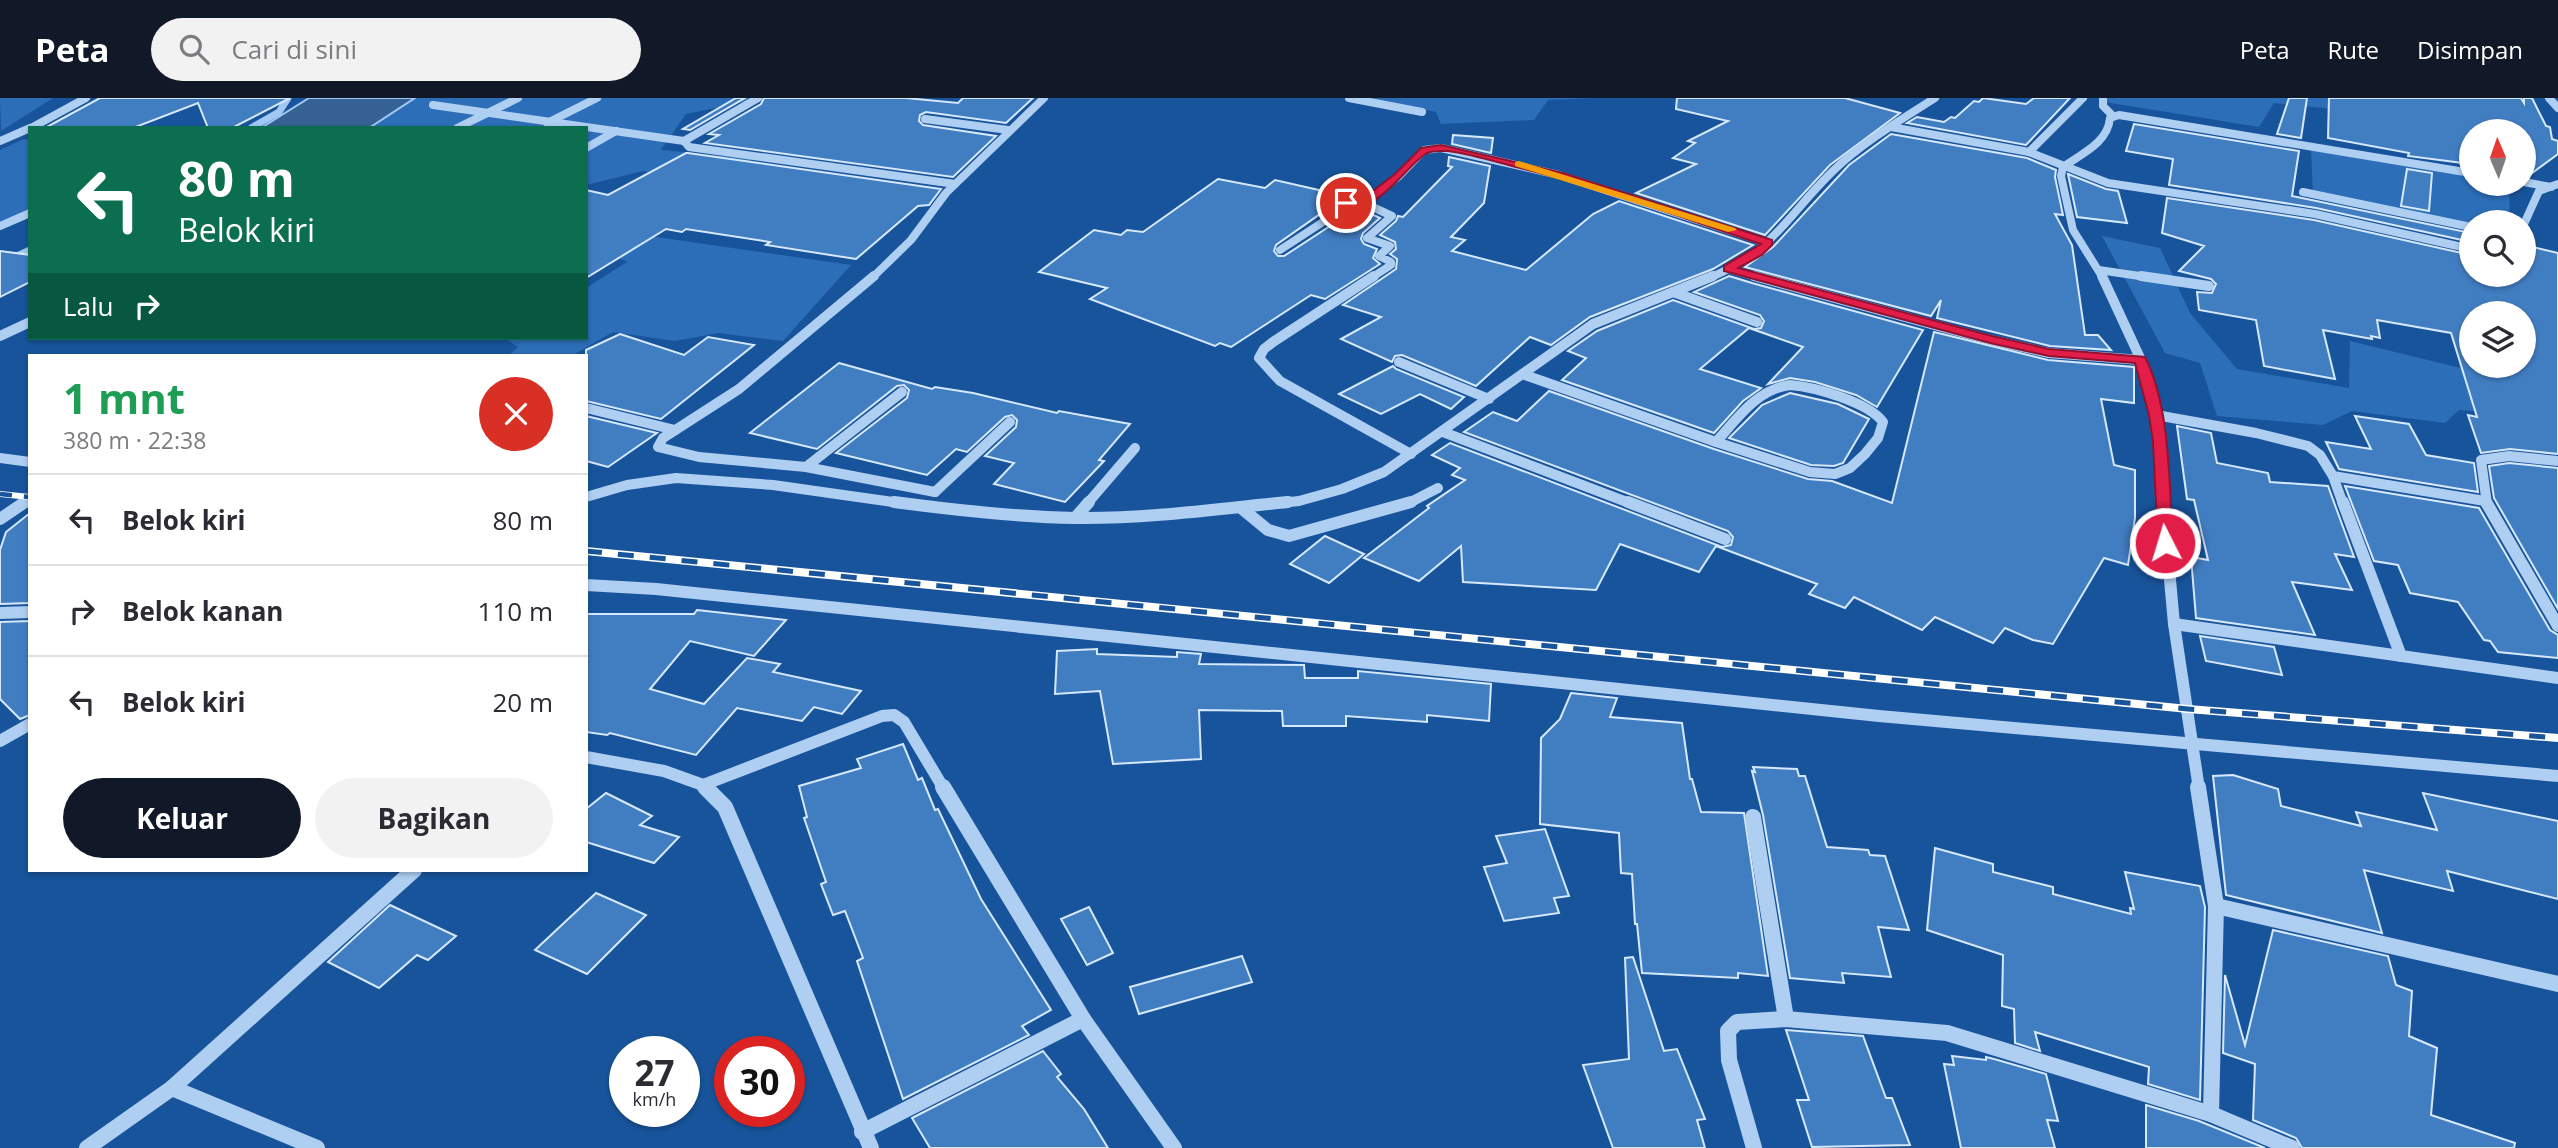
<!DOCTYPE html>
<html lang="id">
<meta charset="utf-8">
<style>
body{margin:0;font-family:"Open Sans",sans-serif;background:#f2f2f3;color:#2b2b33;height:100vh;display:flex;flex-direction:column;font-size:26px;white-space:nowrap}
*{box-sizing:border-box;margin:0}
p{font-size:23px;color:#7c7c81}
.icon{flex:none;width:38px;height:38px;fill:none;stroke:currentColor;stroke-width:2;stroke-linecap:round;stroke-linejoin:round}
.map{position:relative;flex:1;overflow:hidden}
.panel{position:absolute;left:28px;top:256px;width:560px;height:518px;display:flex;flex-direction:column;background:#fff;border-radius:0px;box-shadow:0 2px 5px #0004}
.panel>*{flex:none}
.top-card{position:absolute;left:28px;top:28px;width:560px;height:214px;border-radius:0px;box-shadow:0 2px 5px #0004;background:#0b6e4f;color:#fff;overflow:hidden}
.needle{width:46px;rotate:358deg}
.fabs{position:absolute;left:2459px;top:21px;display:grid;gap:14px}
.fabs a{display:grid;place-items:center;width:77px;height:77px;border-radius:50%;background:#fff;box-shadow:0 2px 5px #0004;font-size:35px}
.speed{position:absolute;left:609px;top:938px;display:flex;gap:14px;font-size:35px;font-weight:700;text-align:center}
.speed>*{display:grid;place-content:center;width:91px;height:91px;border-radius:50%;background:#fff;box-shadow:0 2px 5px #0004;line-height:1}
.speed small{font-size:18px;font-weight:400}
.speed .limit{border:10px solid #d22;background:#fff;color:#111}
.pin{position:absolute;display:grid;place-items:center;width:60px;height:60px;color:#fff;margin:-30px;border:4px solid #fff;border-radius:50%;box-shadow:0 2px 7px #0007}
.me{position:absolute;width:77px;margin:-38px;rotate:355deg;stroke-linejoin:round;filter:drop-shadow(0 0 5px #0008)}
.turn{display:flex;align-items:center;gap:24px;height:147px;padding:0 35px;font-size:32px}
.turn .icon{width:91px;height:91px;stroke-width:2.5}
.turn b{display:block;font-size:49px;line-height:60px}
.then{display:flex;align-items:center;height:66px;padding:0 35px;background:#0003;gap:14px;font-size:26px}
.round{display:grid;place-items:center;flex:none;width:74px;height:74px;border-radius:37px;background:#f2f2f3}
.summary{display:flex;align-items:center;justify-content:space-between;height:119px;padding:0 35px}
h1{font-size:42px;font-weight:700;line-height:52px;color:#1e9e55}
.button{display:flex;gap:14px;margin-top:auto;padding:14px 35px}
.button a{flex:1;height:80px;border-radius:42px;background:#111827;color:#fff;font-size:28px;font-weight:700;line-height:80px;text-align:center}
.button a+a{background:#f2f2f3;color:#2b2b33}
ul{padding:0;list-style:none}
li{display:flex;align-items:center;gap:21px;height:91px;padding:0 35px;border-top:2px solid #e1e1e2}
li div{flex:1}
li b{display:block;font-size:26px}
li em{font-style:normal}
header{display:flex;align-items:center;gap:42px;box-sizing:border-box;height:98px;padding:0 35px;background:#111827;color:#fff}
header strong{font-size:33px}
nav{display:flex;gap:38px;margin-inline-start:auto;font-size:24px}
.search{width:490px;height:63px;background:#f2f2f3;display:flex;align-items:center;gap:18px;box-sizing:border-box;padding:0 24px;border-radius:38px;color:#7c7c81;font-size:26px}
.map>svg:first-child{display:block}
</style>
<header>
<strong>Peta</strong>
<div class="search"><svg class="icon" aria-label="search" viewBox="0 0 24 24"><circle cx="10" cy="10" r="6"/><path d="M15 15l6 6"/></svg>Cari di sini</div>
<nav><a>Peta</a><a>Rute</a><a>Disimpan</a></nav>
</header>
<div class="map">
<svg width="2558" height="1050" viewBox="0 0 2558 1050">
<rect width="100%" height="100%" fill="#18549b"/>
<g fill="#2c6eb8">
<path d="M0 0H53L1 33Z"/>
<path d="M415 0H749L744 4 686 16 661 52 754 61 717 79 643 73 586 87V30H369Z"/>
<path d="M1364 0H1595L1548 2 1534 22 1441 26 1436 14Z"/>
<path d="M2106 0H2441L2468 41 2471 52 2324 10 2274 5 2259 29 2105 4Z"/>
<path d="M24 41 30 42V114L0 127V52Z"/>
<path d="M2311 51 2471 77V86H2509L2510 124H2471V127L2313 96Z"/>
<path d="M642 137 851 167 783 243 718 235 675 243 613 234 573 257H509L518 249 504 240H586V190L627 164 607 154Z"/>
<path d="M2102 138 2160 150 2190 215 2237 271 2349 290 2350 243 2489 277 2506 315 2459 312 2445 325 2352 313 2323 327 2217 318 2200 265 2165 255Z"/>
</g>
<path fill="#366194" stroke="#a1c9f4" stroke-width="2" d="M309 0H415L369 30H261Z"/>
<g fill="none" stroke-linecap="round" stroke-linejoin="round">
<g stroke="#a1c9f4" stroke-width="7">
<path d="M251 30 279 14 288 0"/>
<path d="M0 166 30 152"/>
</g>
</g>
<g fill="#417dc1" stroke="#d6e8fc" stroke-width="2" fill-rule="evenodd">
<path d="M100 0H290L232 30H208L198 5 133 30H45Z"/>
<path d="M736 0H745L690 32 683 31Z"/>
<path d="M764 0H906L958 5 963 0H1033L1006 25 926 14 920 17 919 23 923 27 996 38 953 79 705 45 719 37 709 36 761 6Z"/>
<path d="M1677 0H1845L1900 15 1830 67 1765 137 1636 95 1696 66 1673 60 1695 45 1688 43 1728 23 1676 11Z"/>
<path d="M1983 0 2026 6 2034 0H2070L2026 47 1907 25 1917 19 1944 24 1951 19 1955 20 1974 3 1979 4Z"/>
<path d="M2289 0H2307L2301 40 2277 36Z"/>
<path d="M2329 0H2521L2524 5V0H2532L2546 28 2550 29 2552 41 2558 43V56L2528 78H2524V33H2471V66L2408 58 2409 55 2328 40Z"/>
<path d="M2134 26 2299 53 2292 98 2471 135V144L2316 110 2169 87 2173 61 2126 53Z"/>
<path d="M1891 36 2027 60 2056 72 2055 79 2063 117 2055 116 2072 147 2085 237H2098L2111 252 2050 248 1937 220 1941 202 1931 218 1745 169 1773 149 1849 67Z"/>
<path d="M1453 37 1493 40 1491 55 1452 46Z"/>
<path d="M686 55H688L941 91 929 107 918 108 856 161 766 147 770 144 686 131 682 134 666 131 586 180V92L608 97Z"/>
<path d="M1449 59 1490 68 1484 105 1451 139 1465 142 1452 153 1526 172 1593 116 1619 103 1753 147 1713 171 1590 219 1551 247 1530 239 1476 288 1402 257 1395 258 1392 264 1341 241 1381 219 1343 207 1396 171 1397 161 1390 156 1396 151 1395 144 1380 137 1396 123 1398 118 1403 119 1452 69 1448 68Z"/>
<path d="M2407 71 2432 75 2429 113 2401 108Z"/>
<path d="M2068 76 2106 91 2118 93 2127 125 2077 119Z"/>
<path d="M1218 81 1265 90 1275 82 1332 95 1327 98 1340 102 1276 147 1274 153 1278 158H1284L1330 128 1348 112H1363L1380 120 1363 135 1361 141 1364 146 1377 151 1373 160 1380 166 1325 201 1311 197 1231 249 1220 245 1215 248 1090 201 1107 190 1039 174 1094 132 1121 137 1127 132 1143 134Z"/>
<path d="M2167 100 2314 122 2471 157V177H2524L2528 154H2532L2533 149 2558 155V356L2510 351 2481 355 2468 317 2477 319 2451 235 2377 222 2380 240 2371 238 2372 241 2323 232 2335 281 2264 268 2256 222 2199 212 2197 194 2212 195 2216 186 2211 181 2179 173 2204 148 2162 135ZM2471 215H2524V268H2471Z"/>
<path d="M0 153 30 157V184L0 199Z"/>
<path d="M1729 178 1752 185 1923 232 1877 309 1856 297 1815 284 1790 280 1768 286 1803 249 1749 230 1700 271 1761 290 1743 303 1714 335 1562 282 1586 260 1568 253 1597 233 1673 202 1754 231 1761 230 1764 223 1760 217 1694 194Z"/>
<path d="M1934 234 2048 262 2134 269V305L2101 301 2114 367 2135 372V420L2128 467 2104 460 2053 546 2033 542 2005 530 1993 545 1935 519 1922 532 1854 499 1845 510 1809 496 1817 486 1716 448 1699 474 1620 446 1596 492 1463 484 1461 448 1419 483 1364 460 1429 410 1427 408 1465 382 1452 377 1460 370 1432 357 1450 345 1722 449 1731 447 1733 439 1728 433 1464 334 1493 314 1517 323 1549 293 1714 351 1808 381 1832 383 1892 405Z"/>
<path d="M620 236 684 257 708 239 754 247 661 321 586 303V252Z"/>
<path d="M839 265 932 291 935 289 973 295 1057 315 1059 313 1130 326 1099 362 1104 363 1065 404 994 386 1014 365 985 358 1016 329 1017 322 1012 317 1005 319 967 354 956 351 927 377 836 355 907 300 909 292 904 287 897 288 817 351 750 335Z"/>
<path d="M1393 268 1396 271 1464 299 1451 311 1420 296 1381 316 1339 296Z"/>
<path d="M1790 295 1838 306 1869 321 1843 365 1834 368 1811 367 1729 340 1762 307Z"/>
<path d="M586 318 657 335 608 369 586 363Z"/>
<path d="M2355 318 2409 326 2426 357 2474 365 2478 394 2339 371 2326 344 2371 351Z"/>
<path d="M2177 328 2211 335 2217 365 2268 375 2270 384 2328 388 2354 459 2335 456 2352 492 2292 484 2315 537 2196 520 2191 459 2208 462 2194 402 2187 401Z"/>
<path d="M2509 365 2558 370V511L2494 400 2489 368Z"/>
<path d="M2345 388 2479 410 2550 532 2558 537V560L2498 554 2490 543 2484 542 2458 504 2410 495 2398 467 2374 463Z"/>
<path d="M30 415V505L0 506V452L6 434Z"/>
<path d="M1325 438 1364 456 1329 485 1290 466Z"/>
<path d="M697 512 786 522 754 558 690 543 650 591 704 606 747 560 780 566 773 574 861 593 842 616 814 609 802 623 737 610 696 657 610 635 607 637 586 634V516H694Z"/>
<path d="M30 523V617L20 621 0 601V524Z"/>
<path d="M2200 538 2274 549 2282 577 2206 563Z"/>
<path d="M1097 551V556L1177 559V554L1201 556 1199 566 1304 567 1305 580H1358V573L1491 586 1489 623 1427 617V624L1346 618V628H1283L1282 613 1199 612 1201 661 1113 666 1100 593 1055 596 1057 553Z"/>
<path d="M1571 595 1617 600 1610 619 1682 625 1690 681H1692L1701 714 1744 715 1768 878 1738 875V880L1642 875 1637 826H1635L1632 776 1621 775 1619 735 1540 726 1541 640 1560 621Z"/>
<path d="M903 646 918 682 922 680 935 712 938 711 981 801 1051 912 1022 928 1029 937 903 1001 857 863 863 860 845 813 833 817 821 786 826 784 804 720 807 719 799 688 861 670 857 661Z"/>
<path d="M1753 669 1797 671 1799 678H1805L1827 749 1868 752 1870 757 1885 758 1909 832 1878 829 1891 879 1842 875 1844 885 1790 880 1763 717 1752 673 1755 674Z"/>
<path d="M2233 677 2278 691 2281 708 2361 728 2356 714 2437 732 2423 695 2558 723V801L2447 773 2453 793 2364 772 2382 835 2226 797 2213 678Z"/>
<path d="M606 695 652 718 640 727 679 739 654 765 586 744V711Z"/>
<path d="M1545 731 1569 798 1554 800 1559 815 1504 823 1484 769 1507 765 1496 738Z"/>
<path d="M1935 750 1993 766V774L2053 789V796L2131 816 2130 810 2134 811 2125 774 2200 788 2205 809 2200 1002 2148 986 2149 969 2035 934 2040 953 2015 945 2014 911 2002 908 2003 857 1927 832Z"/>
<path d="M596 795 646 817 587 876 535 852Z"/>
<path d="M390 807 456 838 428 862 417 857 379 890 328 864Z"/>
<path d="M1089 809 1113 855 1087 867 1061 821Z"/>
<path d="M2273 832 2388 858 2396 887 2412 893 2409 938 2437 950 2431 1017 2515 1045 2514 1050H2302L2296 1040 2253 1022 2255 966 2223 955 2225 877 2245 947Z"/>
<path d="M1242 858 1252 884 1139 916 1130 889Z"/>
<path d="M1633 859 1664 953 1677 951 1705 1021 1697 1022 1705 1050H1613L1583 967 1629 961 1625 860Z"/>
<path d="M1786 932 1863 938 1886 1000H1892L1910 1047 1812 1049 1797 1002H1809Z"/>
<path d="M1043 953 1061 976 1057 979 1084 1011 1108 1050H930L912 1020Z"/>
<path d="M1952 958 1986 962V959L1994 961 2046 976 2058 1023 2047 1022 2055 1050H1961L1944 966 1954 967Z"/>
<path d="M2146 1007 2199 1023 2265 1050H2146Z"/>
</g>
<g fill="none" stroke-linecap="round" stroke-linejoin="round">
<g stroke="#aecef2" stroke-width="8">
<path d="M1349 0 1422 14"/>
<path d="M2103 0V8L2113 18"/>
<path d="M2549 0 2558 10"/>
<path d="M433 7 684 43 689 49 955 86"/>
<path d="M925 21 1008 32"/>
<path d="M547 25 597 0"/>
<path d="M1891 29 2029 54 2108 85 2315 116 2471 151"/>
<path d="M31 30 86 0"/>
<path d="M457 30 518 0"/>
<path d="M0 43 30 30"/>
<path d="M684 43 758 0"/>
<path d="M586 50 616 33"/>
<path d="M2029 54 2083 0"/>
<path d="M2524 84 2551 89"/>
<path d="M2303 94 2471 129"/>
<path d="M1364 105 1399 78 1424 52 1441 50 1559 77 1768 145"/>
<path d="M2524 126 2539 93 2558 86"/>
<path d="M0 128 30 115"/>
<path d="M1280 152 1326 122 1346 105H1364L1392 118 1367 140 1390 148 1379 158 1391 164V167L1371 180"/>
<path d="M1728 171 1761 180"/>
<path d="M2099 172 2153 180"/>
<path d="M872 180 911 142 946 95 1044 0"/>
<path d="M1709 180C1776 152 1786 118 1834 72 1862 45 1902 21 1935 0"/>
<path d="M2103 180 2073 132 2061 78 2063 69C2081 56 2108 45 2110 20L2119 17 2471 75"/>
</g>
<g stroke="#aecef2" stroke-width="10">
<path d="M874 178 739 291 663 340 658 349 699 359 806 369 935 394"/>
<path d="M1374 178 1273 244 1264 251 1259 260 1280 283 1411 356"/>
<path d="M1754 178 1990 242 2049 255 2141 262"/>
<path d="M2102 178 2141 262 2156 317 2164 406"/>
<path d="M2141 178 2209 188"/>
<path d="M1673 194 1757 224"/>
<path d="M0 238 30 224"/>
<path d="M1399 264 1489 301"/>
<path d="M1525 277 1716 344"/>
<path d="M1790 287C1815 289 1868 304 1883 324L1878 340 1865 356 1850 370 1835 376 1810 374 1716 344C1737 321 1757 291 1790 287Z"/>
<path d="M586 310 675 332"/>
<path d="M2156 317 2256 335 2308 348 2320 357 2333 378 2485 403"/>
<path d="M1443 334 1632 406"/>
<path d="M0 360 30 364"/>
<path d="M806 369 902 294"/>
<path d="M2333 378 2343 406"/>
<path d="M935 394 1010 324"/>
<path d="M586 399 627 387 676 380 773 387 907 406"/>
<path d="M23 406 30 401"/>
<path d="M1087 406 1135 350"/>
<path d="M1270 406 1299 403 1342 391 1384 374 1593 226 1713 178"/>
<path d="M1407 406 1438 390"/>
<path d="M2487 406 2481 362 2509 358 2558 363"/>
</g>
<g stroke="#aecef2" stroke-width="12">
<path d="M894 404C954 412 1015 419 1075 420 1146 421 1218 411 1288 404"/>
<path d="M1628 404 1725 441"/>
<path d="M2163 404 2174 526 2199 691"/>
<path d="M2343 404 2401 558"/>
<path d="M2486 404 2558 528"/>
<path d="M1240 409 1268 432 1289 438 1411 404"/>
<path d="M1075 420 1089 404"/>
<path d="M0 421 25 404"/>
<path d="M586 487 656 491 1879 618 2558 678"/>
<path d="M0 515 30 514"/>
<path d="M2174 526 2558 580"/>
<path d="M0 643 30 626"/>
<path d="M586 659 664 673 703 687 707 691"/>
<path d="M703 687 882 618 894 617 904 624 944 691"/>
</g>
<g stroke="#aecef2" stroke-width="16">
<path d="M705 689 725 709 871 1050"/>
<path d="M943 689 1083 921 1174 1050"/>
<path d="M2198 689 2216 808 2211 1016"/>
<path d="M1753 719 1786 921"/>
<path d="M2216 808 2558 886"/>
<path d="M172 990 317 1050"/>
<path d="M862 1034 1083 921"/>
<path d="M87 1050 172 990 414 772"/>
<path d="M1754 1050 1729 962 1728 933 1737 924 1786 921 1947 935 2211 1016 2292 1050"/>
</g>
<defs>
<path id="rail-far1" d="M0 396 30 399"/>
<path id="rail" d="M586 453 2188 611 2558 640"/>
</defs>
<use href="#rail-far1" stroke="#fff" stroke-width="6"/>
<use href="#rail" stroke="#fff" stroke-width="8"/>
<use href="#rail-far1" stroke="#18549b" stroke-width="4.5" stroke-dasharray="12" stroke-linecap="butt"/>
<use href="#rail" stroke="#18549b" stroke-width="5" stroke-dasharray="16" stroke-linecap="butt"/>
</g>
<path fill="#e11d48" stroke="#92132f" stroke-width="2" d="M1441 47 1563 75 1772 142V147L1762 157 1738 170 1992 238 2049 251 2145 259C2171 310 2169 388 2173 445L2165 449 2158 445 2153 344 2149 317 2135 265 2049 258 1990 245 1724 173V168L1761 146C1680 119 1599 89 1516 69 1493 63 1471 56 1448 53 1442 53 1433 52 1427 55 1406 67 1371 126 1341 105L1346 102H1361L1395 76 1421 50Z"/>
<path fill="#f59e0b" d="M1519 63 1735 130 1737 132 1728 134 1515 68V64Z"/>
</svg>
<div class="fabs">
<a><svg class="needle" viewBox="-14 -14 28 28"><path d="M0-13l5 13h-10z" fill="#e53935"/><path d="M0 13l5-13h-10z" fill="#7c7c81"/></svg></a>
<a><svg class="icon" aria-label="search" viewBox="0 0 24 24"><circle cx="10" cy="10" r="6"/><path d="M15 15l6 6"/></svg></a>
<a><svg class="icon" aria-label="layers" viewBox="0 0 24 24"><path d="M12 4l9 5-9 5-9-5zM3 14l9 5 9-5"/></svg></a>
</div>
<div class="speed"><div>27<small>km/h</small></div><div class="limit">30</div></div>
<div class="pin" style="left:1346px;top:105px;background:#d93025"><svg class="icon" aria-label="arrive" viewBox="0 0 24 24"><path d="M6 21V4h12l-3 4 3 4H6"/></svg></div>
<svg class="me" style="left:2165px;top:445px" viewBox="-20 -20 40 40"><circle r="17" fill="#e11d48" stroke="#fff" stroke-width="3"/><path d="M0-11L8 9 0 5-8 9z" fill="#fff"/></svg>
<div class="top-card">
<div class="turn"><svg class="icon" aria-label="left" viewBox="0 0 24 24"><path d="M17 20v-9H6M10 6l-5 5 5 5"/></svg><div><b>80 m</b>Belok kiri</div></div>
<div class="then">Lalu<svg class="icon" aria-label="right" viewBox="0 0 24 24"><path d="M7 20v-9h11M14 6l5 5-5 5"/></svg></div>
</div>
<section class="panel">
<div class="summary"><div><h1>1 mnt</h1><p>380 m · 22:38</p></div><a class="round" style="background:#d93025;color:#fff"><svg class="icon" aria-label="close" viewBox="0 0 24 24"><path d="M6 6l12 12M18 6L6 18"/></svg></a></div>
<ul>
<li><svg class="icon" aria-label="left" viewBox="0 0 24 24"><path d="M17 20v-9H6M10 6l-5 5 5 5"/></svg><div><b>Belok kiri</b></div><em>80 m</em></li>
<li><svg class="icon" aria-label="right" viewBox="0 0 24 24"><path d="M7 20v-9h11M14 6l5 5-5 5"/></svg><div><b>Belok kanan</b></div><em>110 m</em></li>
<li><svg class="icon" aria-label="left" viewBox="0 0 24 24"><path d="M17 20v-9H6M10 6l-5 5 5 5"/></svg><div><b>Belok kiri</b></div><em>20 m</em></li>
</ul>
<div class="button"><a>Keluar</a><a>Bagikan</a></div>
</section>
</div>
